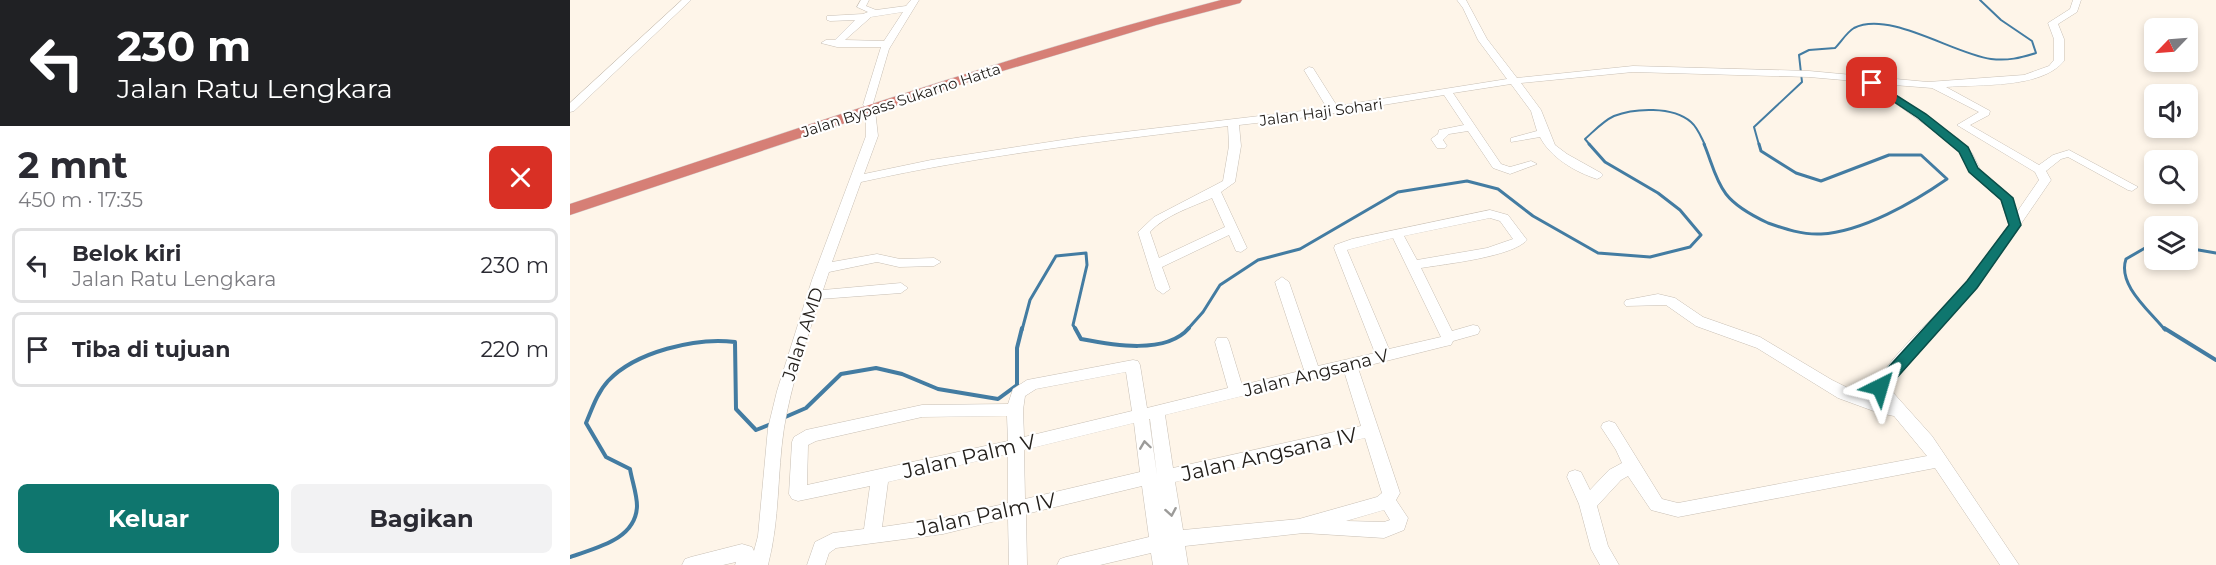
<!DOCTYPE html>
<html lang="id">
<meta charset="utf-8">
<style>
body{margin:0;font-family:Montserrat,sans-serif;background:#f2f2f3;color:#2b2b33;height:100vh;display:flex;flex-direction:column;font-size:22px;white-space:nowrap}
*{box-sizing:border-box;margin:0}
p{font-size:20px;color:#7c7c81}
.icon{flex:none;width:33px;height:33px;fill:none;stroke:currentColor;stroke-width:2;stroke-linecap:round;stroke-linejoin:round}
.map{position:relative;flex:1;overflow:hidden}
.details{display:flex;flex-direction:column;background:#fff;width:570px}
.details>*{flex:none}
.hud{background:#202124;color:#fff;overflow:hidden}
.needle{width:39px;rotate:245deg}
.buttons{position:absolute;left:1574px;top:18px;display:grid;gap:12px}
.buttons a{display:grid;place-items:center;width:54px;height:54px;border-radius:9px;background:#fff;box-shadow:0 3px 9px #0003;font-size:30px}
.pin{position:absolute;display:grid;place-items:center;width:51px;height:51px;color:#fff;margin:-26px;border-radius:12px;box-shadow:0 3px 9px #0006}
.me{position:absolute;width:66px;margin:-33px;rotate:40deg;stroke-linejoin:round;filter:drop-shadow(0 0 4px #0008)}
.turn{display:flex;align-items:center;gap:21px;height:126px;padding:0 18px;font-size:27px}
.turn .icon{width:78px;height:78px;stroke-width:2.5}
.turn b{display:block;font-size:42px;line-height:51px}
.round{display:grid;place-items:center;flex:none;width:63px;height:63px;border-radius:9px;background:#f2f2f3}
.headline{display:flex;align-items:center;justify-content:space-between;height:102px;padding:0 18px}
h1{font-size:36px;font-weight:700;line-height:45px}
.action{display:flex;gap:12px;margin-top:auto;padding:12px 18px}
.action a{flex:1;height:69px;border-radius:9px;background:#0f766e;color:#fff;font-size:24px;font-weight:700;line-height:69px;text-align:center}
.action a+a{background:#f2f2f3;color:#2b2b33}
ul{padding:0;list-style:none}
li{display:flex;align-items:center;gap:18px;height:75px;margin:0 12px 9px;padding:0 6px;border:3px solid #e1e1e2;border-radius:9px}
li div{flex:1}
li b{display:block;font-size:22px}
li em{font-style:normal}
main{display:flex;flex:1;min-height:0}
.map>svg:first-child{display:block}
</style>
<main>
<section class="details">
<div class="hud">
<div class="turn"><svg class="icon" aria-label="left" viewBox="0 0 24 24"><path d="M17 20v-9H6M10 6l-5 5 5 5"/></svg><div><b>230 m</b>Jalan Ratu Lengkara</div></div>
</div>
<div class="headline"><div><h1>2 mnt</h1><p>450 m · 17:35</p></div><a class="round" style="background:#d93025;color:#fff"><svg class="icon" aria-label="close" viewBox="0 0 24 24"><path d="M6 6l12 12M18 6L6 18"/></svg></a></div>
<ul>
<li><svg class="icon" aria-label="left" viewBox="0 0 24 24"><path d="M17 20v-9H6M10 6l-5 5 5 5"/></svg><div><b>Belok kiri</b><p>Jalan Ratu Lengkara</p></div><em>230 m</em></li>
<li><svg class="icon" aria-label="arrive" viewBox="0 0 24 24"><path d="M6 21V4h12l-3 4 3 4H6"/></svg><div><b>Tiba di tujuan</b></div><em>220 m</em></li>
</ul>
<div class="action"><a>Keluar</a><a>Bagikan</a></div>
</section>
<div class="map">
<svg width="1646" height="565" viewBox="0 0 1646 565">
<rect width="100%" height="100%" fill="#fef5e9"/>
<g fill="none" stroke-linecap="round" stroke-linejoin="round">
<g stroke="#437ca2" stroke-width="2">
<path d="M1020 145 1015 139C1024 131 1033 121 1044 116 1064 108 1103 106 1121 122 1128 128 1131 137 1135 145"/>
<path d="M1189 145 1184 127 1232 82 1229 55 1239 50 1265 48C1271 42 1277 32 1284 28 1319 10 1384 54 1421 59 1438 61 1450 58 1466 53L1462 41 1431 20 1410 0"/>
</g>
<g stroke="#437ca2" stroke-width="3">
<path d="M1134 144C1141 160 1145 180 1156 194 1166 207 1183 216 1198 223 1215 229 1233 235 1251 234 1292 232 1344 202 1377 179L1351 155H1319L1251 181 1226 173 1191 151 1189 144"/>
<path d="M1584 247 1575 248 1556 259C1547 285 1580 311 1595 330"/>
<path d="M1617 248 1646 253"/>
<path d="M452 330 460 300 486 256 516 253 517 265 503 325 506 330"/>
<path d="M617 330 633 312 650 285 688 260 730 249 828 192 897 181 928 189 963 216 1028 253 1080 257 1120 247 1131 235 1110 210 1088 193 1035 162 1019 144"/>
</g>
<g stroke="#437ca2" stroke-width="4">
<path d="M505 328 511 339C542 345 596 355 619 328"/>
<path d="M1594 328 1646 360"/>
<path d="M213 418 236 408 271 374 306 368 332 374 368 389 428 399 447 385V348L452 328"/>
<path d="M0 557C25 548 66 540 67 506 67 494 62 481 60 469L36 457 16 423C22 409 27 393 38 381 65 352 126 337 165 342L166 409 186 430 201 424"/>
</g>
<defs>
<g id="minor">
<path d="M112 0H121L4 111 0 112V103Z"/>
<path d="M291 0H299L296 6 306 10 336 6 341 0H349L319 49 302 107 305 110 308 136 294 174 361 160 512 137 757 108 734 70 739 67 743 68 767 106 937 79 908 40 893 8 887 0H896L917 39 947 78 1063 66 1239 71 1358 82 1454 75 1479 66 1484 60V39L1478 23 1500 9 1503 0H1511L1507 12 1488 24 1494 39V61C1471 89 1410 84 1376 87L1420 111 1419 115 1400 125 1469 165 1483 155 1499 150 1568 187 1562 191 1558 190 1498 157 1491 159 1476 171 1481 180 1407 288 1330 372 1319 388 1362 436 1449 565H1430L1365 468 1108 517 1081 510 1058 476 1051 480 1027 506 1038 546 1049 565H1030L1021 549 1009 504 997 477 999 472 1005 470 1011 472 1020 490 1039 470 1052 463 1046 450 1031 427 1033 423 1039 421 1045 423 1092 499 1108 503 1357 456 1324 416 1309 413 1268 398 1187 348 1126 326 1096 305 1056 306 1054 303 1056 300 1088 294 1105 298 1133 317 1190 337 1262 380 1296 397 1312 401 1302 389C1322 353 1366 316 1395 285 1411 267 1424 245 1439 225L1431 200 1402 175 1391 154 1382 144 1296 82 1239 77 1063 72 951 83 971 110 985 145 997 154 1031 173 1033 175 1031 177 1027 179C1005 172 980 157 970 137L941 142V138L967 131 961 111 941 84 883 93 931 164 940 167 961 161 967 164 940 174 923 168 898 131 879 134 873 140 877 146 875 148H867L861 139 868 134 869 130 894 125 874 95 746 116 669 125 671 146 665 182 651 192 677 248 671 252 666 251 659 235 592 267 600 289 593 294 586 289 568 232 584 217 653 181 659 146 658 126C535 141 412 155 291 182L262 262 307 254 330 259 364 258 371 262 364 266 329 267 307 262 259 272 253 290 331 283 338 288 331 293 250 299C236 341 221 385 214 428 207 474 210 519 198 565H165L166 562 153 565H112L115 559 121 557 172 544 182 547 184 551 188 536 198 428 207 391 242 280 296 136V108L293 105 311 47H267L251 43 256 40H265L285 20 260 21 257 20V16L293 14 298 12 287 7ZM333 12 314 41 275 40 301 17ZM1311 84 1362 88 1409 112 1387 125 1465 172 1469 180 1447 212 1441 196 1411 171 1402 153 1390 140ZM642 198 655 227 589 258 580 232C595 215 622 207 642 198Z"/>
<path d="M920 210 938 215 957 240C942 257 875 264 851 268L882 331 903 325 908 326 910 330 908 334 883 341 881 345 876 346 788 368 830 493 826 500 838 518 834 530 814 538 734 533 615 546 618 565H583L581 553 530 565H487L490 559 496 557 579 537 572 486 456 514 457 565H439L438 518 373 534 266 548 259 553 255 565H237L245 542 263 533 294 529 300 486 228 501 222 499 219 494 222 442 224 437 236 430 352 405 438 404 443 389 457 380 563 360 568 361 570 365 577 408 658 388 645 342 647 338H657L659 342 672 385 734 370 705 282 712 277 719 282 748 366 805 353 764 248 765 245 782 239ZM920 218 930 221 943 239 917 248 847 260 834 236ZM823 238 871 337 819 349 777 250ZM774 371 791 426 603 468 595 415ZM556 372 562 411 454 437 453 410 455 396 466 389ZM437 416 438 441 237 485 238 445 246 441 352 417ZM579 419H580L587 475ZM564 423 570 472 455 499 454 450ZM795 438 812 493 807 497 729 519 613 530 605 482ZM438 454V503L373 518 312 527 318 482ZM814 510 820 520 814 522 776 521Z"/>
</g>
<path id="highway" d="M651 0H672L670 3 586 25 419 75 0 215V204C216 133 431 57 651 0Z"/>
</defs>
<use href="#minor" stroke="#c8bfb4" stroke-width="1"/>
<use href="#highway" stroke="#d8d7d6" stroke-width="1"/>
<use href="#minor" fill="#fff" fill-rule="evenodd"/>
<use href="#highway" fill="#d67f76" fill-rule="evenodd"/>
</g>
<defs><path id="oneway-chevron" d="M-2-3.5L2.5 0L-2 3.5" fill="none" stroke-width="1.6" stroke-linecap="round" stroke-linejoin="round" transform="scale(1.5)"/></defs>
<g stroke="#9c9b99">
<use href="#oneway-chevron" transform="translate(575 445) rotate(-98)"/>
<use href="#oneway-chevron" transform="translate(601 512) rotate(80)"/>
</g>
<path fill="#0f766e" stroke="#0a4d48" stroke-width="1.5" d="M1302 80 1356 114 1398 147 1408 168 1443 198 1451 225 1407 288 1315 391H1304L1302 387 1304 383 1397 281 1439 225 1431 200 1399 172 1389 152 1348 118 1299 85V81Z"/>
<g text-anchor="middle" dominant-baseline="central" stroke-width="4.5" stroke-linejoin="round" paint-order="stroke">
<g font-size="15" fill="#24201c" stroke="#fff">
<text transform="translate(331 100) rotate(-18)">Jalan Bypass Sukarno Hatta</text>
<text transform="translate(751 112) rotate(-8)">Jalan Haji Sohari</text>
</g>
<g font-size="18" fill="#24201c" stroke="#fff">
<text transform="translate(233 334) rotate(-72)">Jalan AMD</text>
<text transform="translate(746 373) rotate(-14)">Jalan Angsana V</text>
</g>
<g font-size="21" fill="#24201c" stroke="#fff">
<text transform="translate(699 454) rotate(-13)">Jalan Angsana IV</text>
<text transform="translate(399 456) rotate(-13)">Jalan Palm V</text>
<text transform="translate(416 514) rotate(-12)">Jalan Palm IV</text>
</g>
</g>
</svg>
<div class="buttons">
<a><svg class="needle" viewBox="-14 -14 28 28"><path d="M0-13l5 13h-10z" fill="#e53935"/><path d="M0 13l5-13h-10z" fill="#7c7c81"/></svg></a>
<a><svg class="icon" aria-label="sound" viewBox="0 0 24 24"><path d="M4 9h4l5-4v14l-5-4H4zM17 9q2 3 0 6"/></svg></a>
<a><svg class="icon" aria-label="search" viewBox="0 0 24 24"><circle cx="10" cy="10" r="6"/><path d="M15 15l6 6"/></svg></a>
<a><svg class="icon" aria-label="layers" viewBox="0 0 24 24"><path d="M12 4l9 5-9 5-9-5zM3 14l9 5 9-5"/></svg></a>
</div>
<div class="pin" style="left:1302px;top:83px;background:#d93025"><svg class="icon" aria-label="arrive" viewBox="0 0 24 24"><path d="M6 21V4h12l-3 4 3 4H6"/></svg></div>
<svg class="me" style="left:1310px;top:387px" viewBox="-20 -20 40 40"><path d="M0-17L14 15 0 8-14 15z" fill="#0f766e" stroke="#fff" stroke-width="4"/></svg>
</div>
</main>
